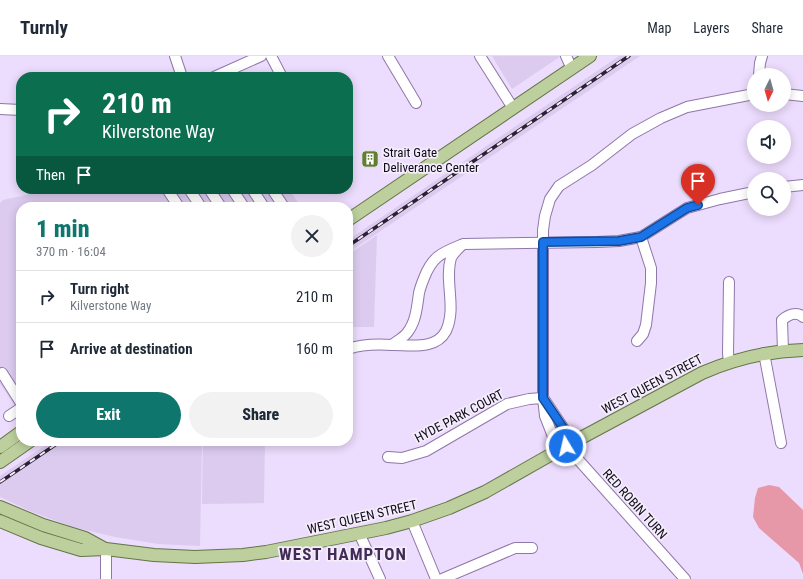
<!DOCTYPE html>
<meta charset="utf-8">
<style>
body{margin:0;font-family:"Roboto Condensed",sans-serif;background:#f2f2f3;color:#1f2937;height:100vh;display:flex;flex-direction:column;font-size:15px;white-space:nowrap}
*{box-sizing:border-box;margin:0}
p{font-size:13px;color:#747a83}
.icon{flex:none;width:22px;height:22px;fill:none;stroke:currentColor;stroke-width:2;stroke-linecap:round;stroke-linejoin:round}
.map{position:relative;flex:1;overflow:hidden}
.side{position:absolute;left:16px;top:146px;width:337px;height:244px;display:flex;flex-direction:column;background:#fff;border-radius:16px;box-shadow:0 2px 10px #0003}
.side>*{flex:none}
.guide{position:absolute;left:16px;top:16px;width:337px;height:122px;border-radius:16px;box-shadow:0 2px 10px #0003;background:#0b6e4f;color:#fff;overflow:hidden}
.needle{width:26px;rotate:185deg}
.buttons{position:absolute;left:747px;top:12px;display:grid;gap:8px}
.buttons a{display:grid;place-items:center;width:44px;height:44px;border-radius:50%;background:#fff;box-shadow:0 2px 10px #0003;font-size:20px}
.pin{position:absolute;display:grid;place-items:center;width:34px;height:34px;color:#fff;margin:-41px -17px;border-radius:50% 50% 50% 0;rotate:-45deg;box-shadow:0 0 4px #0007}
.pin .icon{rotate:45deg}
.me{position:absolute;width:44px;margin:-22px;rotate:351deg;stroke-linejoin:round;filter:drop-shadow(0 0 3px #0008)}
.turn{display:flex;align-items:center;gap:14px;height:84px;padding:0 20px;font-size:18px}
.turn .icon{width:52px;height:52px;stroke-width:2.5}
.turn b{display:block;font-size:28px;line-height:34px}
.then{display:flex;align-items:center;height:38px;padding:0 20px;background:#0003;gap:8px;font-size:15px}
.round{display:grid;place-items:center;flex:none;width:42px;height:42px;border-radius:21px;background:#f2f2f3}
.head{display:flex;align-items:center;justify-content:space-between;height:68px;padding:0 20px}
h1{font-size:24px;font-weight:800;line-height:30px;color:#0f766e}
.cta{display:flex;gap:8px;margin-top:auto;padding:8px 20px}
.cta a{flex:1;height:46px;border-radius:24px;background:#0f766e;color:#fff;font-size:16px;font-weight:800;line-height:46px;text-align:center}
.cta a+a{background:#f2f2f3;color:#1f2937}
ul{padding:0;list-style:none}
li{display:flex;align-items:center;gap:12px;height:52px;padding:0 20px;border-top:1px solid #e0e1e3}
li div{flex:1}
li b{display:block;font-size:15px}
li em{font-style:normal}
header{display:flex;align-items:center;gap:24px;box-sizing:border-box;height:56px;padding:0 20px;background:#fff;border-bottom:1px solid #e0e1e3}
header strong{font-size:19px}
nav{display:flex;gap:22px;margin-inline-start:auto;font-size:14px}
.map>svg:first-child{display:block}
</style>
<header>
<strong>Turnly</strong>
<nav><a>Map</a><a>Layers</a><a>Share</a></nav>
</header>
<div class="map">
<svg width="803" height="523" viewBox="0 0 803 523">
<rect width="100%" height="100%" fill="#ecdcfd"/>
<g fill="#dccbef">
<path d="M492 0H561L512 33Z"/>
<path d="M619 0H640L348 197V184Z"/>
<path d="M71 133H289L301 151H21V359L0 328V147L3 144 35 137Z"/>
<path d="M377 179 374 271H348V199Z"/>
<path d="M52 385H202L200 490 158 488 115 481 73 471 32 456 0 441V420Z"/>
<path d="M203 385H265L264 447 202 448Z"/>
</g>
<path fill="#e698a8" d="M769 429 779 431 803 454V518L799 507 759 472 753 461 755 442 758 432Z"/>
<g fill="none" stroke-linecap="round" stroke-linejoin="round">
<defs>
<g id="minor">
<path d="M175 0 182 21"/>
<path d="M271 0 282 21"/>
<path d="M388 0 416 47"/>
<path d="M480 0 513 52"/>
<path d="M566 0 572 13"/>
<path d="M759 19 760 7 762 0"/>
<path d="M214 21 261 0"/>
<path d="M784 38 803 40"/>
<path d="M0 53 21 54"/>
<path d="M784 131 803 129"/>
<path d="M167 133 179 151"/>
<path d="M189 133 201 151"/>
<path d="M209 133 221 151"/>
<path d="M232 133 244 151"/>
<path d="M252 133 264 151"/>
<path d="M272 133 284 151"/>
<path d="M729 226 728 297 729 306"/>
<path d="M637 285 643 278 646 269 651 227V212L641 181"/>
<path d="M392 289C397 285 403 282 407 277 416 266 417 251 419 237 420 232 422 227 424 222 432 201 441 197 461 189"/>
<path d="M348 293C362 288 379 288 393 289 411 289 436 294 446 275 457 251 444 225 451 202 453 197 459 192 463 188L597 186 619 185 641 181 687 152 720 143 754 136"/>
<path d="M783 295 782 264C788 259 797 255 803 261"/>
<path d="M764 297 781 387"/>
<path d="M2 317 21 347"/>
<path d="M544 343 566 376V390"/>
<path d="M9 360 21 352"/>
<path d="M388 401 402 402 426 395 507 348 529 343 543 342"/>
<path d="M412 465 436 523"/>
<path d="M359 477 380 523"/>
<path d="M106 523V493"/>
<path d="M442 523 515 492H532"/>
<path d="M685 523 566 390 554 383 545 360 543 342V174L545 160 550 143 559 130 592 109 632 78 661 62 687 51 754 38"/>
</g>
<g id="major">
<path d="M348 164 590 0"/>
<path d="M0 391 21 376"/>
<path d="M0 406 30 385"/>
<path d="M0 451 43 469 85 482 105 493"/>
<path d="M0 465 41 482 81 494 106 493 154 499 195 501 243 499 266 496 386 472 412 465 449 452 485 436 566 390 702 317C734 303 767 295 803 294"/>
</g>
</defs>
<use href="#minor" stroke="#8f77a9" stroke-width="12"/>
<use href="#major" stroke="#637545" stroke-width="14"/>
<use href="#minor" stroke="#fff" stroke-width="10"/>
<use href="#major" stroke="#bccf9d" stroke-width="12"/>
<defs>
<g id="rail">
<path d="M348 190 629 0"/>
<path d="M0 426 61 385"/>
</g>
</defs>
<use href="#rail" stroke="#2b2135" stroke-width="3.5"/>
<use href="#rail" stroke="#f3eefa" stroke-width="2" stroke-dasharray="6" stroke-linecap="butt"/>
</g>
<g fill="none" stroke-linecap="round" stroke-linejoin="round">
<defs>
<path id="route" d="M566 390V376L543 342V186L619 185 641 181 687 152 698 149"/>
</defs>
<use href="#route" stroke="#114b97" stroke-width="10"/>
<use href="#route" stroke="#1a73e8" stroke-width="7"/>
</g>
<defs>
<symbol id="building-square" viewBox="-11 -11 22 22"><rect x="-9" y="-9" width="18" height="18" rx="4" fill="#627e32" stroke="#f3eefa"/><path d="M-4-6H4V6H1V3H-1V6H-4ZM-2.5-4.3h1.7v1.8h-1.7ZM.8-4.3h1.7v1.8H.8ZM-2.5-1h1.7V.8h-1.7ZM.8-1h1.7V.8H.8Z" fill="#fff"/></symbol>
</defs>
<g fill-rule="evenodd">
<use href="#building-square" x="360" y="93" width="20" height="20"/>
</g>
<g text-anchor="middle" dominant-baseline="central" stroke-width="3.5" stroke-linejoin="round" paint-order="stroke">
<g font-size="13" fill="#12081b" stroke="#f3eefa" text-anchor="start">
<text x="383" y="96">Strait Gate<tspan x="383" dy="15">Deliverance Center</tspan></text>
</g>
<g font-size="13" fill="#12081b" stroke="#f3eefa">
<text transform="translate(652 328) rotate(-28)">WEST QUEEN STREET</text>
<text transform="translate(459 360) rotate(-28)">HYDE PARK COURT</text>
<text transform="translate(635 448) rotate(48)">RED ROBIN TURN</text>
<text transform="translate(362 461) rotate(-13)">WEST QUEEN STREET</text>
</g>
<g font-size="17" font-weight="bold" letter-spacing="1" fill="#422b57" stroke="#f3eefa">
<text x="343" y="498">WEST HAMPTON</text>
</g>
</g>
</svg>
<div class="buttons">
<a><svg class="needle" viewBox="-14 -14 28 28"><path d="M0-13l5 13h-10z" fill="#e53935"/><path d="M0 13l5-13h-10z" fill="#747a83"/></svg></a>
<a><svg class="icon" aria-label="sound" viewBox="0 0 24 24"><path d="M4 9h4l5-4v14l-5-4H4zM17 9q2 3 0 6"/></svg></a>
<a><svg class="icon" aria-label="search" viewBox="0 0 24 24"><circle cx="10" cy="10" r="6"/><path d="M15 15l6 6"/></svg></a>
</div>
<div class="pin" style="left:698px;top:149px;background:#d93025"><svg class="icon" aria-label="arrive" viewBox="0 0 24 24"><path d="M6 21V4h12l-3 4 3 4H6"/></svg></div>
<svg class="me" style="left:566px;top:390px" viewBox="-20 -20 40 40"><circle r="17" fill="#1a73e8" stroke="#fff" stroke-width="3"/><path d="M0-11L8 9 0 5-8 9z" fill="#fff"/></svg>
<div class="guide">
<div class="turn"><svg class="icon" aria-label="right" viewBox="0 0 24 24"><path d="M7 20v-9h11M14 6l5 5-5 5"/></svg><div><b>210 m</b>Kilverstone Way</div></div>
<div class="then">Then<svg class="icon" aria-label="arrive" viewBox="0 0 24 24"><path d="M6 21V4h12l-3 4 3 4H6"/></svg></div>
</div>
<section class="side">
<div class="head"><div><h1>1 min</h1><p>370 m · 16:04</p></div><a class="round"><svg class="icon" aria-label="close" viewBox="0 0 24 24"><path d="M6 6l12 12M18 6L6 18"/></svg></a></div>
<ul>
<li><svg class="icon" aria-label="right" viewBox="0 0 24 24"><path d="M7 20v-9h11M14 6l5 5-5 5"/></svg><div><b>Turn right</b><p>Kilverstone Way</p></div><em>210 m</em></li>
<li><svg class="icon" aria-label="arrive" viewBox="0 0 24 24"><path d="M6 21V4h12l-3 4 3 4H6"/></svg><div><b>Arrive at destination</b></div><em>160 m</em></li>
</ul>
<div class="cta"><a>Exit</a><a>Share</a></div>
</section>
</div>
